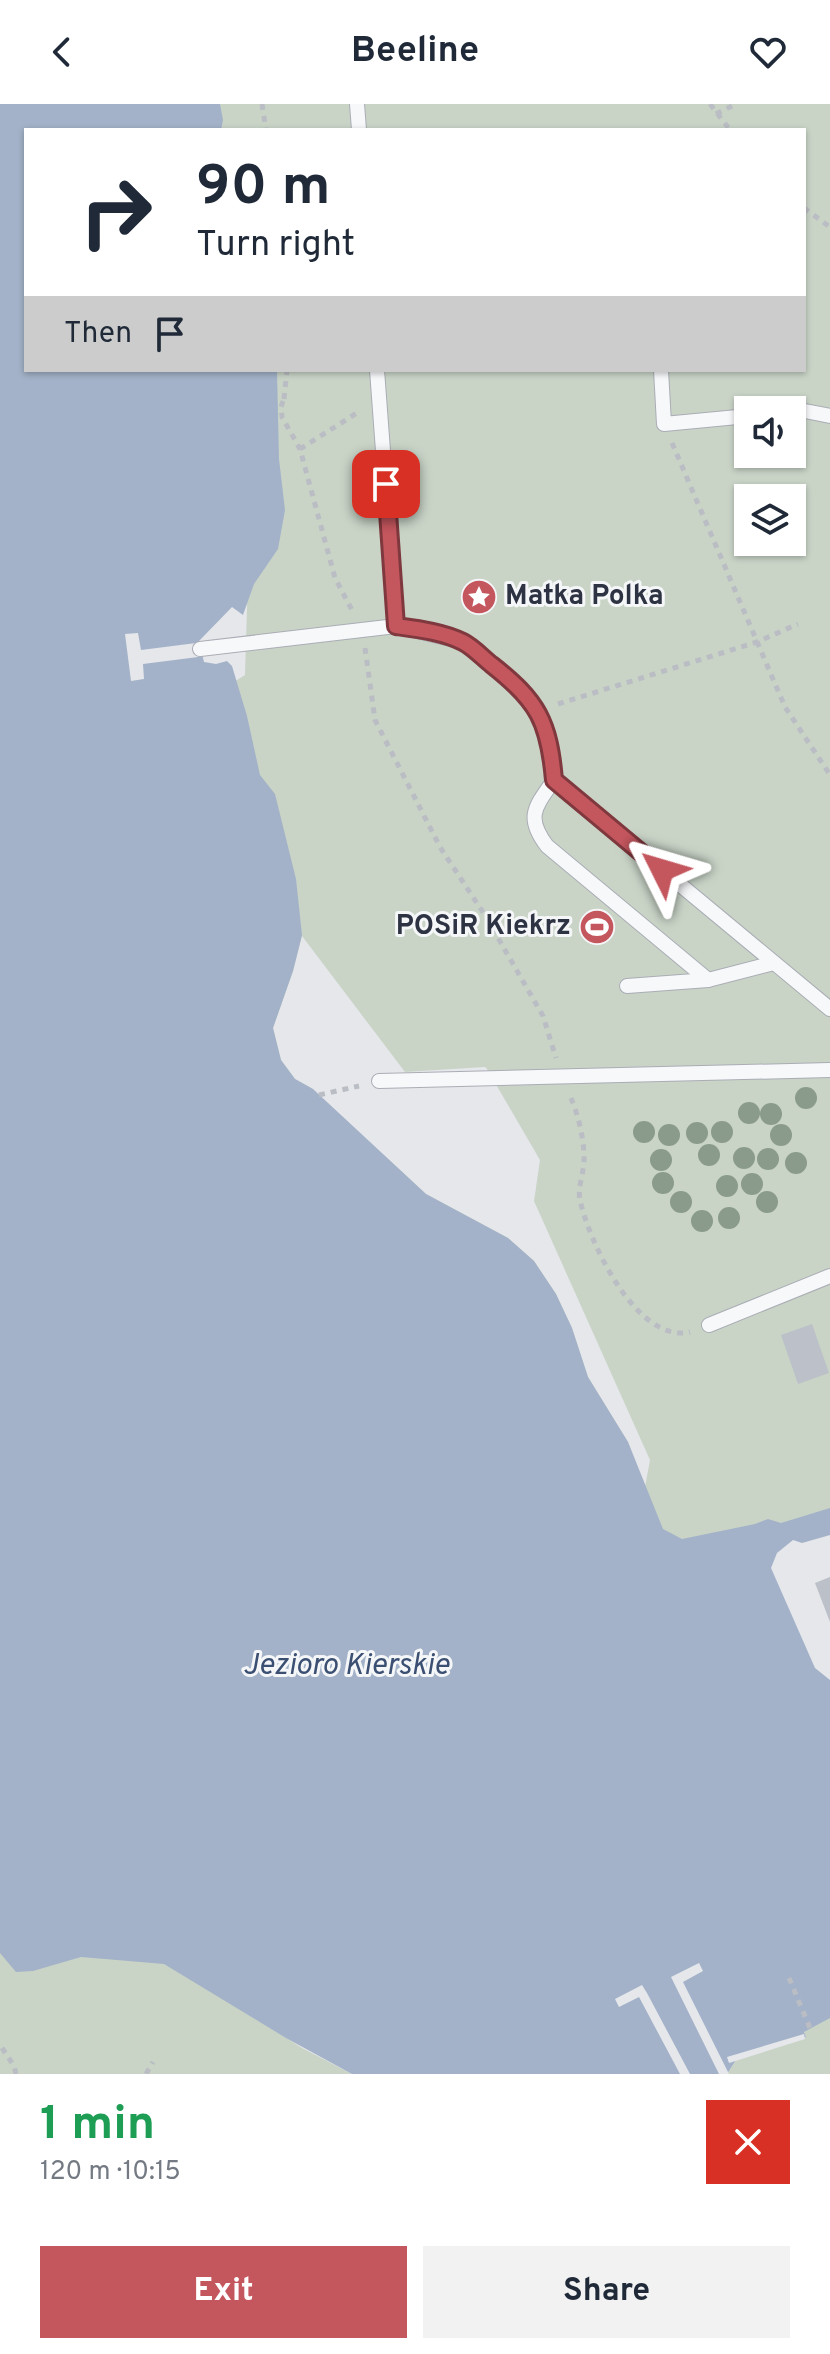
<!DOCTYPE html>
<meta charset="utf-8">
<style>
body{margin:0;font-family:Overpass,sans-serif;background:#f2f2f3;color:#1f2937;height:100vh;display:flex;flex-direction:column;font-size:30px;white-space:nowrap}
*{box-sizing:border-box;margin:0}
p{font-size:26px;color:#747a83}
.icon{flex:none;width:44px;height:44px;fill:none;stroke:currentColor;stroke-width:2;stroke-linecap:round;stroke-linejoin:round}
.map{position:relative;height:1970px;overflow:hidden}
.details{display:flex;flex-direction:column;background:#fff;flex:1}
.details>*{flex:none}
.top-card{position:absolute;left:24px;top:24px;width:782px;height:244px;border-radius:0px;box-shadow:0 2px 6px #0004;background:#fff;color:#1f2937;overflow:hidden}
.controls{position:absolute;left:734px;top:292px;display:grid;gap:16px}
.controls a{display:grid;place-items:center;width:72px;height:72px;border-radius:0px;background:#fff;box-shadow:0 2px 6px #0004;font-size:40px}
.pin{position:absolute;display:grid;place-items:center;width:68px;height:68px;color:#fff;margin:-34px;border-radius:16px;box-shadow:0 4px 12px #0006}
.me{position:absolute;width:88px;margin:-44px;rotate:310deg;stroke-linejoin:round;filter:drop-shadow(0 0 6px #0008)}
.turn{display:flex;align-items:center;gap:28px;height:168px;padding:0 40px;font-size:36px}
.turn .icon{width:104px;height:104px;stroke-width:2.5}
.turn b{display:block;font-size:56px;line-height:68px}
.then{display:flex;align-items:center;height:76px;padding:0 40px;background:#0003;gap:16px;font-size:30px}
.round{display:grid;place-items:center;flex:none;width:84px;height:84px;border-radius:0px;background:#f2f2f3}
.headline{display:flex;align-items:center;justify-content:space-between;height:136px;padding:0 40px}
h1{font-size:48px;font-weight:700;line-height:60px;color:#1e9e55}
.cta{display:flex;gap:16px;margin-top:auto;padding:16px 40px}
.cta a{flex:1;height:92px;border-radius:0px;background:#c4565e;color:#fff;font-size:32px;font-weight:700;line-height:92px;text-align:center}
.cta a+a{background:#f2f2f3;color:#1f2937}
header{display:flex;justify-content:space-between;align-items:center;height:104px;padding:0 40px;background:#fff;font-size:36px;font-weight:700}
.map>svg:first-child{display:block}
</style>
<header><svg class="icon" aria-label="back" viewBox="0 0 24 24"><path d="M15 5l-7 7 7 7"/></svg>Beeline<svg class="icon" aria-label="heart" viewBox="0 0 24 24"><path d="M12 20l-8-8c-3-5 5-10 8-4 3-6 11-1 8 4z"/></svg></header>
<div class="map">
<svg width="830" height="1970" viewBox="0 0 830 1970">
<rect width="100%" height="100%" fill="#e5e7eb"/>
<g fill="#c9d4c7" fill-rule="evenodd">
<path d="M203 0H830V1407L695 1478 326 998 426 1090 508 1134 534 1157 556 1190 572 1224 588 1273 628 1338 645 1383 650 1356 534 1097 540 1056 487 965 485 963 405 968 302 832 293 867 273 924 281 956 295 975 313 985 192 935 221 586 245 571 250 405 237 266H804V26H208ZM748 306H792V350H748ZM748 394H792V438H748Z"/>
<path d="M59 1787 302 1944 352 1970H0V1794Z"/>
<path d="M830 1900V1970H727L736 1956 806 1933 804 1928Z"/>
</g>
<path fill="#a3b2c8" d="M0 0H220L223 16 221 26H26V266H277L279 355 285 406 278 445 254 480 243 511 232 503 199 537 204 558 216 560 227 557 232 562 247 612 260 671 275 690 296 775 302 831 293 867 273 924 281 956 295 975 313 985 426 1090 508 1134 534 1157 556 1190 572 1224 588 1273 628 1338 663 1425 682 1435 755 1420 768 1415 781 1419 830 1404V1431L802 1439 793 1436 777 1449 771 1464 815 1564 830 1576V1914L804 1928 806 1933 736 1956 727 1970H352L286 1934 164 1860 81 1853 33 1867 16 1868 0 1849Z"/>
<g fill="#e5e7eb">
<path d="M138 529 141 546 204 538 206 552 143 560 144 575 131 577 125 530Z"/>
<path d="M699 1859 703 1867 683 1878 729 1970H719L671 1873Z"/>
<path d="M642 1881 647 1889 690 1970H680L639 1893 619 1903 615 1895Z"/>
<path d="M804 1930 805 1935 729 1959 727 1953Z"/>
</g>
<g fill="#bcc0c8">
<path d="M812 1220 829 1269 798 1280 781 1231Z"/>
<path d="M830 1473V1518L815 1479Z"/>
</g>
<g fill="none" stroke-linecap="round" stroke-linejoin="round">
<defs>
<g id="lane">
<path d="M357 0 359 26"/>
<path d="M377 266 396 522"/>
<path d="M661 266 664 320 748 312"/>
<path d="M792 308 805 307 830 312"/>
<path d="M200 545 396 522 463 538 504 570 538 606 550 637 554 676 830 905"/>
<path d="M554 676C535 703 525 713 547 742L708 876 774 859"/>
<path d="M627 882 708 876"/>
<path d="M379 977 830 966"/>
<path d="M709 1221 830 1172"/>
</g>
</defs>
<use href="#lane" stroke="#aaadb5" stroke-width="16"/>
<g stroke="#babdc3" stroke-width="5" stroke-dasharray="6 6" stroke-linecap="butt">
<path d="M262 0 266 26"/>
<path d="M710 0 730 26"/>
<path d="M716 10 736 0"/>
<path d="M804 104 830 123"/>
<path d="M284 295 287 266"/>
<path d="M283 297 281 303 282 313 300 345 335 474 353 508"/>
<path d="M672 339 785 603 830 671"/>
<path d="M300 345 360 307"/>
<path d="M365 544 375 616 440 743 486 813 543 912 556 954"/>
<path d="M558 600 757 538 798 520"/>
<path d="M319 991 359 982"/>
<path d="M571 994C578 1011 584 1034 584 1053 585 1067 577 1083 580 1096 589 1138 637 1240 690 1228"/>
<path d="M789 1874 810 1924"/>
<path d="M2 1944 14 1962 16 1970"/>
<path d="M146 1970 153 1958"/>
</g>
<use href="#lane" stroke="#f7f8fa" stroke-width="14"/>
</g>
<g fill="#8a9b8b">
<circle cx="806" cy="994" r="11"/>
<circle cx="749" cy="1009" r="11"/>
<circle cx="771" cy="1010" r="11"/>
<circle cx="644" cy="1028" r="11"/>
<circle cx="722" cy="1028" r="11"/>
<circle cx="697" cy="1029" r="11"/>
<circle cx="669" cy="1031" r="11"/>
<circle cx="781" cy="1031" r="11"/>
<circle cx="709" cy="1051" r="11"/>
<circle cx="744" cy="1054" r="11"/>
<circle cx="768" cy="1055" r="11"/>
<circle cx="661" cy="1056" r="11"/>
<circle cx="796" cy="1059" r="11"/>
<circle cx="663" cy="1079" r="11"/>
<circle cx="752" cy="1080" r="11"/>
<circle cx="727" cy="1082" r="11"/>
<circle cx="681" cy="1098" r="11"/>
<circle cx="767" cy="1098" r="11"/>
<circle cx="729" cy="1114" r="11"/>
<circle cx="702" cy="1117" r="11"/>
</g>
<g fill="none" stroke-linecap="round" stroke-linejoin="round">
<defs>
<path id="route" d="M386 380 396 522C418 525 443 528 463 538 473 543 483 554 492 561 538 597 549 618 554 676L662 766"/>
</defs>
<use href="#route" stroke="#7f383d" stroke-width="20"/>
<use href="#route" stroke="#c4565e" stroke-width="14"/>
</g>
<defs>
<symbol id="sight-disc" viewBox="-11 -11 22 22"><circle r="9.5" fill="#c4565e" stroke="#f4f6f8"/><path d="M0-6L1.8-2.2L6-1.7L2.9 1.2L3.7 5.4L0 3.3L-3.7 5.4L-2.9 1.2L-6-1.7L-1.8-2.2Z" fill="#fff"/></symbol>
<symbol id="stadium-disc" viewBox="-11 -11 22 22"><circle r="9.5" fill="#c4565e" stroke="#f4f6f8"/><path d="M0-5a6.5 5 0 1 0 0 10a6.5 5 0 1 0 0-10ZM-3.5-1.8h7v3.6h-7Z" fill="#fff"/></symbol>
</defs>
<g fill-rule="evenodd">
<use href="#sight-disc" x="459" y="473" width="40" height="40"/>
<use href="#stadium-disc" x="577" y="803" width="40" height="40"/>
</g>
<g text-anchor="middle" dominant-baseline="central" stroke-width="6" stroke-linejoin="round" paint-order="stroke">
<g font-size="28" font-weight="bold" fill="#2d3342" stroke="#f4f6f8" text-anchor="start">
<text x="505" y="493">Matka Polka</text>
<text x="571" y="823" text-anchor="end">POSiR Kiekrz</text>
</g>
<g font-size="30" font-style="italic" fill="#3b4f73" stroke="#f4f6f8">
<text x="346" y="1562">Jezioro Kierskie</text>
</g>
</g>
</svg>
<div class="controls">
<a><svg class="icon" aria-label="sound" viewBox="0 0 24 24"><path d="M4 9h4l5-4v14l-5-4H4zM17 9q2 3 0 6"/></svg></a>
<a><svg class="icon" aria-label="layers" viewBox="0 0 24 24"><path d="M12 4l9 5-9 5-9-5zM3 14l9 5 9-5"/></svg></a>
</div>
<div class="pin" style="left:386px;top:380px;background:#d93025"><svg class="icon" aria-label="arrive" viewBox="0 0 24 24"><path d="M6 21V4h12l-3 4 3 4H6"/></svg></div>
<svg class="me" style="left:662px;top:766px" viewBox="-20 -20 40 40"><path d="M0-17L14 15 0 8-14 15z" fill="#c4565e" stroke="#fff" stroke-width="4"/></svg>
<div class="top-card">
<div class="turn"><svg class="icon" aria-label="right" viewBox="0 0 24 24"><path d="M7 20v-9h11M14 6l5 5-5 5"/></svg><div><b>90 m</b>Turn right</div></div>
<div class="then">Then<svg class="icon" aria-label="arrive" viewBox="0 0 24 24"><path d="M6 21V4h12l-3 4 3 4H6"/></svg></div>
</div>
</div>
<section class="details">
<div class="headline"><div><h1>1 min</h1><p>120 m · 10:15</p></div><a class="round" style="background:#d93025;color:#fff"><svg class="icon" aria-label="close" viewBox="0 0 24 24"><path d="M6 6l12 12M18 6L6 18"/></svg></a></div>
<div class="cta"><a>Exit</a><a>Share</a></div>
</section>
